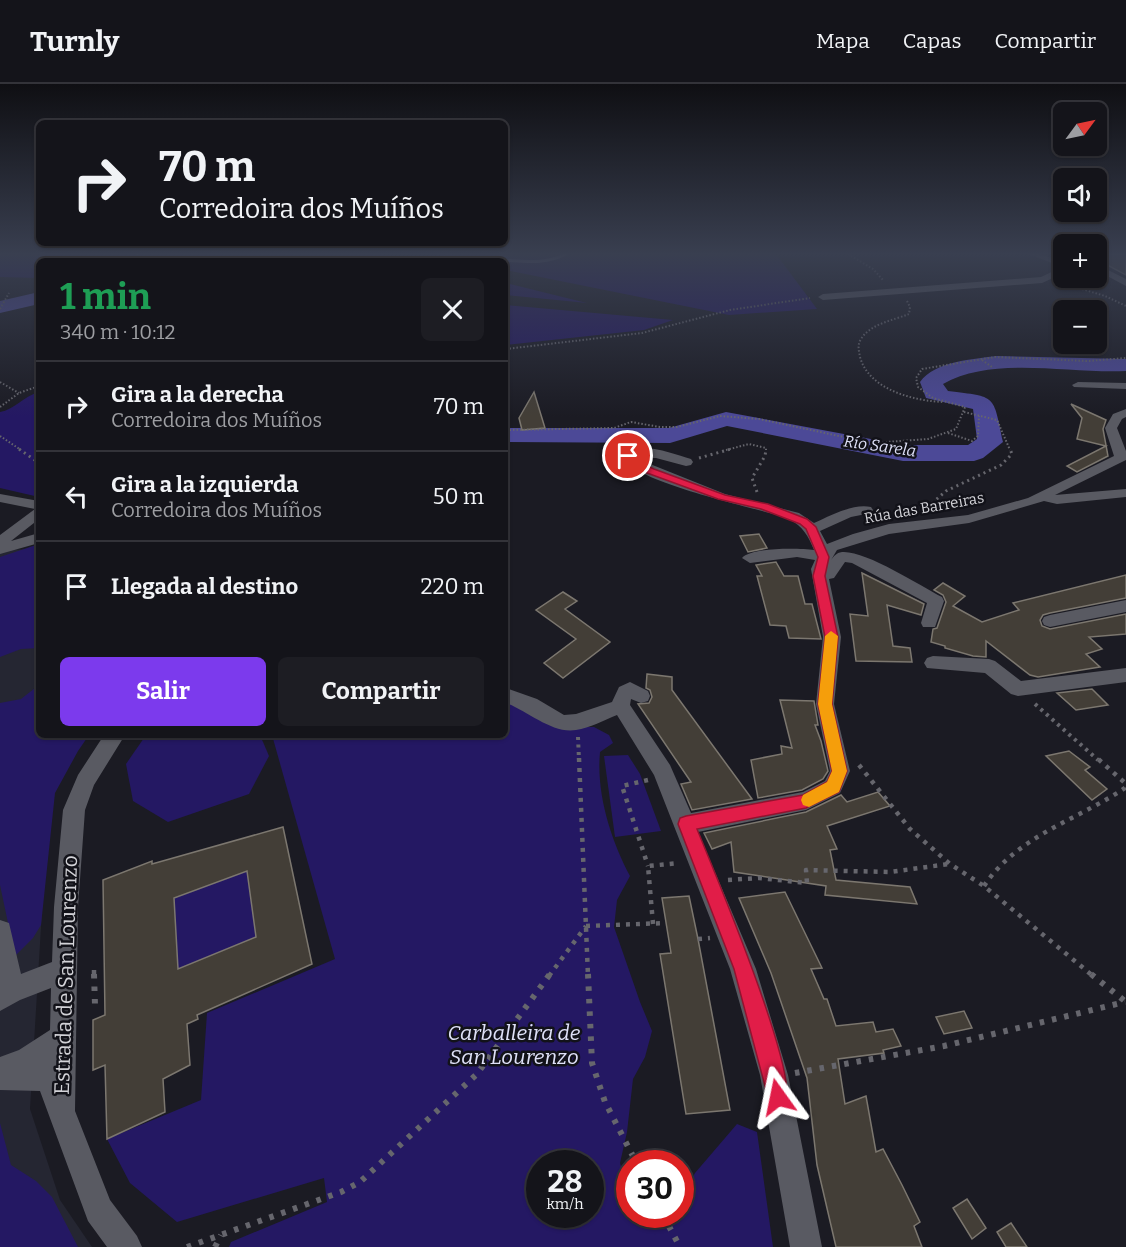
<!DOCTYPE html>
<html lang="es">
<meta charset="utf-8">
<style>
body{margin:0;font-family:Bitter,serif;background:#1d1d23;color:#f1f3f6;height:100vh;display:flex;flex-direction:column;font-size:22px;white-space:nowrap}
*{box-sizing:border-box;margin:0}
p{font-size:20px;color:#9d9ea2}
.icon{flex:none;width:33px;height:33px;fill:none;stroke:currentColor;stroke-width:2;stroke-linecap:round;stroke-linejoin:round}
.map{position:relative;flex:1;overflow:hidden}
.sheet{position:absolute;left:36px;top:174px;width:472px;height:480px;display:flex;flex-direction:column;background:#14141a;border-radius:9px;box-shadow:0 2px 4px #0004,0 0 0 2px #333339}
.sheet>*{flex:none}
.top-card{position:absolute;left:36px;top:36px;width:472px;height:126px;border-radius:9px;box-shadow:0 2px 4px #0004,0 0 0 2px #333339;background:#14141a;color:#f1f3f6;overflow:hidden}
.needle{width:39px;rotate:57deg}
.controls{position:absolute;left:1053px;top:18px;display:grid;gap:12px}
.controls a{display:grid;place-items:center;width:54px;height:54px;border-radius:9px;background:#14141a;box-shadow:0 2px 4px #0004,0 0 0 2px #333339;font-size:30px}
.speed{position:absolute;left:526px;top:1066px;display:flex;gap:12px;font-size:30px;font-weight:700;text-align:center}
.speed>*{display:grid;place-content:center;width:78px;height:78px;border-radius:50%;background:#14141a;box-shadow:0 2px 4px #0004,0 0 0 2px #333339;line-height:1}
.speed small{font-size:15px;font-weight:400}
.speed .limit{border:9px solid #d22;background:#fff;color:#111}
.pin{position:absolute;display:grid;place-items:center;width:51px;height:51px;color:#fff;margin:-26px;border:3px solid #fff;border-radius:50%;box-shadow:0 2px 6px #0007}
.me{position:absolute;width:66px;margin:-33px;rotate:348deg;stroke-linejoin:round;filter:drop-shadow(0 0 4px #0008)}
.turn{display:flex;align-items:center;gap:21px;height:126px;padding:0 24px;font-size:27px}
.turn .icon{width:78px;height:78px;stroke-width:2.5}
.turn b{display:block;font-size:42px;line-height:51px}
.round{display:grid;place-items:center;flex:none;width:63px;height:63px;border-radius:9px;background:#1d1d23}
.overview{display:flex;align-items:center;justify-content:space-between;height:102px;padding:0 24px}
h1{font-size:36px;font-weight:700;line-height:45px;color:#1e9e55}
.button{display:flex;gap:12px;margin-top:auto;padding:12px 24px}
.button a{flex:1;height:69px;border-radius:9px;background:#7c3aed;color:#fff;font-size:24px;font-weight:700;line-height:69px;text-align:center}
.button a+a{background:#1d1d23;color:#f1f3f6}
ul{padding:0;list-style:none}
li{display:flex;align-items:center;gap:18px;height:90px;padding:0 24px;border-top:2px solid #333339}
li div{flex:1}
li b{display:block;font-size:22px}
li em{font-style:normal}
header{display:flex;align-items:center;gap:36px;box-sizing:border-box;height:84px;padding:0 30px;background:#14141a;border-bottom:2px solid #333339}
header strong{font-size:28px}
nav{display:flex;gap:33px;margin-inline-start:auto;font-size:21px}
.map>svg:first-child{display:block}
</style>
<header>
<strong>Turnly</strong>
<nav><a>Mapa</a><a>Capas</a><a>Compartir</a></nav>
</header>
<div class="map">
<svg width="1126" height="1163" viewBox="0 0 1126 1163">
<rect width="100%" height="100%" fill="#1b1b23"/>
<path fill="#252632" d="M0 465 39 466V651L49 711 30 1025 60 1116 92 1163H0Z"/>
<g fill="#241863" fill-rule="evenodd">
<path d="M0 170H381L412 177H39V194L0 193Z"/>
<path d="M434 170H776L817 225 729 231 506 186V177H466Z"/>
<path d="M506 199 587 219 506 211Z"/>
<path d="M506 221 673 236 644 246 506 261Z"/>
<path d="M39 308V413L0 404V328C14 326 24 312 39 308Z"/>
<path d="M39 460V564L21 565 0 573V473Z"/>
<path d="M39 601V651H89L78 667 55 709 41 841 33 854 15 872 0 801V619L21 615Z"/>
<path d="M506 618 529 624 573 643H594L609 651 613 659 600 668C596 710 611 756 630 792L617 816 614 843 640 918 652 947 645 973 633 995 627 1048 620 1079 630 1113V1131H681V1116L695 1089 737 1040 757 1048 773 1163H229L231 1158 327 1118 324 1094 177 1138 130 1099 107 1055 201 1016 207 929 335 875 272 651H506ZM540 1080H591V1131H540Z"/>
<path d="M146 651H260L269 672 249 710 168 738 133 717 126 680Z"/>
<path d="M628 671 640 690 661 747 615 753 604 672Z"/>
<path d="M247 787 256 853 178 885 174 814Z"/>
<path d="M0 1039 11 1081 36 1097 52 1113 78 1163H0Z"/>
</g>
<g fill="none" stroke-linecap="round" stroke-linejoin="round">
<path stroke="#7472aa" stroke-width="3" d="M477 177C508 172 537 185 566 170"/>
<g fill="#4c4997" fill-rule="evenodd">
<path d="M39 208V220L0 229V217Z"/>
<path d="M997 272 1126 275V287C1069 290 993 271 943 300L948 307C997 313 993 310 1003 358L983 374 974 377H903L727 342 670 359 506 358V344H669L726 328 903 361H968L977 355 973 325 926 314 920 298C935 277 974 275 997 272Z"/>
</g>
</g>
<g fill="#433e37" stroke="#7c776f" stroke-width="1.5" fill-rule="evenodd">
<path d="M1096 170H1126V191L1096 175Z"/>
<path d="M534 308 545 344 522 346 519 334Z"/>
<path d="M1071 320 1106 336 1103 345 1108 372 1077 388 1067 382 1106 362 1077 355 1082 334Z"/>
<path d="M759 450 767 464 748 468 740 452Z"/>
<path d="M776 478 784 492H798L805 520H812L821 555 789 554 786 542 770 541 757 492H762L756 481Z"/>
<path d="M862 489 924 520 921 531 887 521 893 562 910 564 912 578 856 577 850 530 868 532Z"/>
<path d="M1126 491V514L1050 529 1043 531 1040 536 1042 542 1050 545 1126 530V550L1089 553 1102 565 1086 570 1100 583 1038 593 1030 591 986 557V573L973 572 945 564V562L931 558 933 545 937 544 946 518 943 511 934 506 943 499 965 512 953 522 982 538 1019 526 1013 519Z"/>
<path d="M563 508 577 517 565 525 610 558 563 594 544 579 576 555 536 526Z"/>
<path d="M647 590 672 593V606L752 715 692 726 681 700 691 698 638 620 649 619 652 613 650 606 646 604Z"/>
<path d="M1092 605 1108 621 1076 626 1057 609Z"/>
<path d="M780 616 814 617 818 641H815L821 657 828 687 823 695 802 706 758 714 751 676 782 670 781 662 792 664Z"/>
<path d="M1069 667 1090 683 1085 686 1107 705 1092 716 1046 672Z"/>
<path d="M878 708 890 722 827 742 837 765 830 766 836 796 910 803 917 820 825 811 826 802 734 788 731 758 712 765 704 749 806 728 841 711 847 718Z"/>
<path d="M283 743 312 880 197 931 198 935 187 940 190 981 163 995 165 1028 107 1055 105 981 93 986V936L105 931 103 796 152 777V780ZM247 787 256 853 178 885 174 814Z"/>
<path d="M785 808 822 884 811 885 824 915H827L836 942 873 938 876 948 893 945 901 962 883 966 884 969 838 975 845 1020 866 1012 876 1068 883 1065 902 1101 920 1138 914 1142 922 1163H836L817 1081 807 994 771 889 739 814Z"/>
<path d="M689 812 698 855 730 1026 686 1030 660 870 671 869 662 814Z"/>
<path d="M964 927 972 944 944 950 936 933Z"/>
<path d="M967 1115 986 1144 972 1155 953 1124Z"/>
<path d="M1011 1139 1027 1163H1006L997 1148Z"/>
</g>
<g fill="none" stroke-linecap="round" stroke-linejoin="round">
<g stroke="#66666d" stroke-width="2" stroke-dasharray="1.5 2" stroke-linecap="butt">
<path d="M137 170 140 174 153 177"/>
<path d="M848 170 873 185 883 196"/>
<path d="M374 177H406"/>
<path d="M423 177 454 170"/>
<path d="M1062 199 1105 212 1126 222"/>
<path d="M907 217 910 223 909 230C894 236 870 240 861 255 857 261 859 267 860 273 869 306 914 317 944 318"/>
<path d="M0 225 9 209"/>
<path d="M506 265 642 249 730 226 810 214"/>
<path d="M982 276 992 283"/>
<path d="M0 298 19 309"/>
<path d="M0 323 19 309 39 302"/>
<path d="M964 328 997 336 1010 366"/>
<path d="M506 346 614 344 631 338 660 343H677L720 332 759 335 872 359 928 355 956 345 965 323 933 314 918 303 916 294 922 285 995 273 1088 277 1126 274"/>
<path d="M948 349 972 357 978 352 979 332"/>
<path d="M0 352 21 366"/>
<path d="M726 366 749 360 766 364V366"/>
</g>
<g stroke="#66666d" stroke-width="3" stroke-dasharray="2 4" stroke-linecap="butt">
<path d="M19 365 39 379"/>
<path d="M699 374 731 365"/>
<path d="M757 408 752 394 765 372 766 365"/>
<path d="M923 427 946 407 1001 381 1012 370 1010 365"/>
</g>
<g stroke="#66666d" stroke-width="4" stroke-dasharray="3 4.5" stroke-linecap="butt">
<path d="M1035 620 1098 676"/>
<path d="M578 653 579 676"/>
</g>
<g stroke="#66666d" stroke-width="4.5" stroke-dasharray="4 6" stroke-linecap="butt">
<path d="M579 674 588 892"/>
<path d="M859 681 910 745 950 780 984 802 1093 892"/>
<path d="M648 696 622 702 648 782"/>
<path d="M728 796 759 794 807 799 806 786 890 788 949 780"/>
<path d="M984 802C1017 752 1077 736 1125 704V699L1097 674"/>
<path d="M653 840 648 782 679 779"/>
<path d="M586 842 666 839"/>
<path d="M698 855 710 854"/>
<path d="M94 886V892"/>
<path d="M549 892 586 842"/>
</g>
<g stroke="#66666d" stroke-width="6" stroke-dasharray="4.5 8" stroke-linecap="butt">
<path d="M94 890 95 921"/>
<path d="M588 890 592 979 605 1018 637 1080"/>
<path d="M1091 890 1126 918"/>
<path d="M795 989 944 962 1125 918"/>
<path d="M663 1131 680 1163"/>
<path d="M187 1163 341 1108 360 1098 477 990 550 890"/>
<path d="M215 1163 221 1151"/>
</g>
<g fill="#595a62" fill-rule="evenodd">
<path d="M1029 170H1040L1064 178V189L1042 199 823 216 818 213 823 210 1041 193 1062 183Z"/>
<path d="M1096 180 1126 195V202L1096 186Z"/>
<path d="M1078 298 1126 299V305L1074 303 1072 301Z"/>
<path d="M1126 325V333L1122 335 1117 344 1126 367V376L1055 411 1126 405V413L1057 420 1044 417 969 439 889 450 837 466 831 476C834 472 836 469 842 468 865 466 919 501 942 513L944 517 935 543H923L921 539 927 519 852 479 845 478 834 494 829 495 841 553 834 620 850 687 840 709 806 726 698 748 756 885 788 991 822 1163H790L760 991 730 885 654 691 617 631C604 636 590 644 576 646 552 650 528 627 506 619V604L537 615 564 631 576 630 612 618 619 603 630 598 648 607 650 612 648 617 641 619 631 615 630 621 670 681 691 729 803 708 825 697 830 687 816 620 823 553 811 485 815 476 797 473 750 479 742 474C751 463 799 464 814 466 808 451 803 443 789 435 759 424 632 399 622 372 638 355 672 370 691 375L693 378 691 381 686 382 656 374H635L725 410 799 429 814 439C830 432 853 419 871 423L873 426 871 429 851 433 820 447 827 460 853 450 889 440 968 431 1028 414 1114 372 1105 344 1113 330Z"/>
<path d="M0 410 39 417V435L11 457 39 449V459L0 470V451L35 425 0 418Z"/>
<path d="M1126 516V528L1050 543 1044 541 1042 537 1044 533 1050 531Z"/>
<path d="M933 572 989 575 995 577 1021 597 1126 584V598L1018 612 1011 610 985 589 927 584 924 579 927 574Z"/>
<path d="M104 651H125L94 701 85 726 78 823 75 1027 110 1116 137 1152 142 1163H107L88 1137 40 1007 0 1006V973L19 966 50 946 51 904 20 916 0 927V836L9 839 21 890 52 878 54 823 63 726 78 691Z"/>
</g>
</g>
<linearGradient id="sky" x2="0" y2="1"><stop stop-color="#0f0f13"/><stop offset="0.51" stop-color="#393f50"/><stop offset="1" stop-color="#393f50" stop-opacity="0"/></linearGradient>
<rect width="1126" height="333" fill="url(#sky)"/>
<path fill="#e11d48" stroke="#92132f" stroke-width="1.5" d="M628 369 631 370 634 376 654 385 725 411 768 420 807 435 816 443 829 473 825 492 838 553 832 620 847 687 839 708 806 724 697 745C714 787 799 988 786 1021L778 1024 770 1021 734 885 678 740 680 734 686 732 803 711 827 698 832 687 818 620 825 553 813 492 818 473 806 445 800 440 761 425 718 415 647 389 626 380 623 372Z"/>
<path fill="#f59e0b" d="M831 547 838 552 832 620 847 687 839 708 809 723 803 721 801 716 803 711 827 698 832 687 818 620 825 552Z"/>
<g text-anchor="middle" dominant-baseline="central" stroke-width="5" stroke-linejoin="round" paint-order="stroke">
<g font-size="15" fill="#d2d2d7" stroke="#121219">
<text transform="translate(924 424) rotate(-10)">Rúa das Barreiras</text>
</g>
<g font-size="16" font-style="italic" fill="#dee0f7" stroke="#121219">
<text transform="translate(880 362) rotate(8)">Río Sarela</text>
</g>
<g font-size="21" fill="#d2d2d7" stroke="#121219">
<text transform="translate(66 891) rotate(-88)">Estrada de San Lourenzo</text>
</g>
<g font-size="21" font-style="italic" fill="#dfe1f8" stroke="#121219">
<text x="514" y="949">Carballeira de<tspan x="514" dy="24">San Lourenzo</tspan></text>
</g>
</g>
</svg>
<div class="controls">
<a><svg class="needle" viewBox="-14 -14 28 28"><path d="M0-13l5 13h-10z" fill="#e53935"/><path d="M0 13l5-13h-10z" fill="#9d9ea2"/></svg></a>
<a><svg class="icon" aria-label="sound" viewBox="0 0 24 24"><path d="M4 9h4l5-4v14l-5-4H4zM17 9q2 3 0 6"/></svg></a>
<a>+</a>
<a>−</a>
</div>
<div class="speed"><div>28<small>km/h</small></div><div class="limit">30</div></div>
<div class="pin" style="left:628px;top:372px;background:#d93025"><svg class="icon" aria-label="arrive" viewBox="0 0 24 24"><path d="M6 21V4h12l-3 4 3 4H6"/></svg></div>
<svg class="me" style="left:778px;top:1013px" viewBox="-20 -20 40 40"><path d="M0-17L14 15 0 8-14 15z" fill="#e11d48" stroke="#fff" stroke-width="4"/></svg>
<div class="top-card">
<div class="turn"><svg class="icon" aria-label="right" viewBox="0 0 24 24"><path d="M7 20v-9h11M14 6l5 5-5 5"/></svg><div><b>70 m</b>Corredoira dos Muíños</div></div>
</div>
<section class="sheet">
<div class="overview"><div><h1>1 min</h1><p>340 m · 10:12</p></div><a class="round"><svg class="icon" aria-label="close" viewBox="0 0 24 24"><path d="M6 6l12 12M18 6L6 18"/></svg></a></div>
<ul>
<li><svg class="icon" aria-label="right" viewBox="0 0 24 24"><path d="M7 20v-9h11M14 6l5 5-5 5"/></svg><div><b>Gira a la derecha</b><p>Corredoira dos Muíños</p></div><em>70 m</em></li>
<li><svg class="icon" aria-label="left" viewBox="0 0 24 24"><path d="M17 20v-9H6M10 6l-5 5 5 5"/></svg><div><b>Gira a la izquierda</b><p>Corredoira dos Muíños</p></div><em>50 m</em></li>
<li><svg class="icon" aria-label="arrive" viewBox="0 0 24 24"><path d="M6 21V4h12l-3 4 3 4H6"/></svg><div><b>Llegada al destino</b></div><em>220 m</em></li>
</ul>
<div class="button"><a>Salir</a><a>Compartir</a></div>
</section>
</div>
